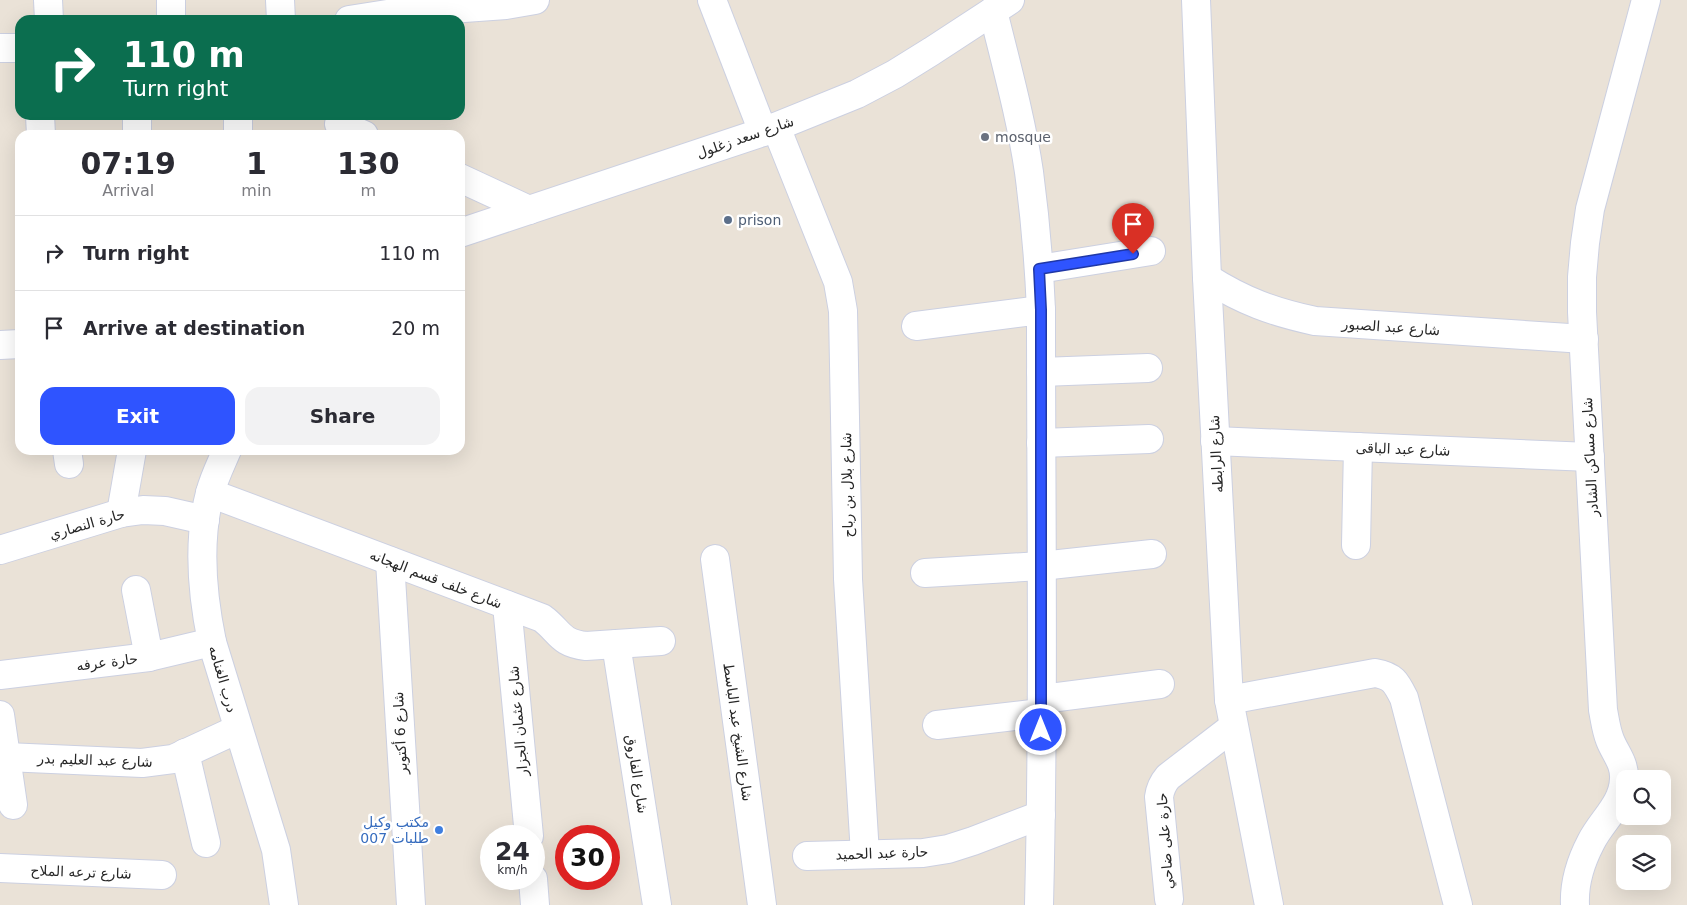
<!DOCTYPE html>
<meta charset="utf-8">
<style>
body{margin:0;font-family:"DejaVu Sans",Vazirmatn,sans-serif;background:#f2f2f3;color:#2b2b33;height:100vh;display:flex;flex-direction:column;font-size:19px;white-space:nowrap}
*{box-sizing:border-box;margin:0}
p{font-size:16px;color:#7c7c81}
.icon{flex:none;width:28px;height:28px;fill:none;stroke:currentColor;stroke-width:2;stroke-linecap:round;stroke-linejoin:round}
.map{position:relative;flex:1;overflow:hidden}
.details{position:absolute;left:15px;top:130px;width:450px;height:325px;display:flex;flex-direction:column;background:#fff;border-radius:15px;box-shadow:0 5px 20px #0002}
.details>*{flex:none}
.guide{position:absolute;left:15px;top:15px;width:450px;height:105px;border-radius:15px;box-shadow:0 5px 20px #0002;background:#0b6e4f;color:#fff;overflow:hidden}
.tools{position:absolute;left:1616px;top:770px;display:grid;gap:10px}
.tools a{display:grid;place-items:center;width:55px;height:55px;border-radius:10px;background:#fff;box-shadow:0 5px 20px #0002;font-size:25px}
.speed{position:absolute;left:480px;top:825px;display:flex;gap:10px;font-size:25px;font-weight:700;text-align:center}
.speed>*{display:grid;place-content:center;width:65px;height:65px;border-radius:50%;background:#fff;box-shadow:0 5px 20px #0002;line-height:1}
.speed small{font-size:12px;font-weight:400}
.speed .limit{border:8px solid #d22;background:#fff;color:#111}
.pin{position:absolute;display:grid;place-items:center;width:42px;height:42px;color:#fff;margin:-51px -21px;border-radius:50% 50% 50% 0;rotate:-45deg;box-shadow:0 0 5px #0007}
.pin .icon{rotate:45deg}
.me{position:absolute;width:55px;margin:-28px;rotate:0deg;stroke-linejoin:round;filter:drop-shadow(0 0 4px #0008)}
.turn{display:flex;align-items:center;gap:18px;height:105px;padding:0 25px;font-size:22px}
.turn .icon{width:65px;height:65px;stroke-width:2.5}
.turn b{display:block;font-size:35px;line-height:42px}
.eta{display:flex;justify-content:space-evenly;align-items:center;height:85px;text-align:center}
.eta b{font-size:30px;font-weight:700;line-height:35px}
.primary-button{display:flex;gap:10px;margin-top:auto;padding:10px 25px}
.primary-button a{flex:1;height:58px;border-radius:15px;background:#2f54ff;color:#fff;font-size:20px;font-weight:700;line-height:58px;text-align:center}
.primary-button a+a{background:#f2f2f3;color:#2b2b33}
ul{padding:0;list-style:none}
li{display:flex;align-items:center;gap:15px;height:75px;padding:0 25px;border-top:1px solid #e1e1e2}
li div{flex:1}
li b{display:block;font-size:19px}
li em{font-style:normal}
.map>svg:first-child{display:block}
</style>
<div class="map">
<svg width="1687" height="905" viewBox="0 0 1687 905">
<rect width="100%" height="100%" fill="#eae2d7"/>
<g fill="none" stroke-linecap="round" stroke-linejoin="round">
<defs>
<g id="street">
<path d="M48 0 49 20"/>
<path d="M171 0V20"/>
<path d="M280 0 281 20"/>
<path d="M712 0 763 132"/>
<path d="M1196 0 1207 278 1229 700 1269 905"/>
<path d="M993 11C1006 64 1021 118 1029 172 1035 217 1039 264 1041 310 1041 508 1044 707 1039 905"/>
<path d="M349 20 394 13 506 5 535 0"/>
<path d="M0 48H20"/>
<path d="M40 115 41 135"/>
<path d="M137 115V135"/>
<path d="M238 115V135"/>
<path d="M339 124 364 135"/>
<path d="M776 127 838 282 843 311 848 579 865 854"/>
<path d="M460 178 529 210"/>
<path d="M1039 269 1151 251"/>
<path d="M1207 278C1243 301 1273 312 1315 321L1584 339"/>
<path d="M916 326 1041 310"/>
<path d="M1041 372 1148 368"/>
<path d="M1215 441 1590 457"/>
<path d="M1041 443 1149 439"/>
<path d="M67 450 69 464"/>
<path d="M227 450C221 464 214 478 210 493 197 542 202 594 212 642L276 850 284 905"/>
<path d="M210 493 542 618C560 631 559 643 586 646L661 641"/>
<path d="M121 513 132 450"/>
<path d="M1356 545 1358 447"/>
<path d="M0 550 121 513 143 510 165 511 205 520"/>
<path d="M715 559 762 905"/>
<path d="M390 561 411 905"/>
<path d="M925 573 1041 566 1152 554"/>
<path d="M136 590 149 657"/>
<path d="M507 605 529 836"/>
<path d="M616 644 657 905"/>
<path d="M0 675 149 657 212 642"/>
<path d="M1042 699 1160 684"/>
<path d="M1229 700 1375 673C1393 676 1396 682 1404 698L1458 905"/>
<path d="M0 715 13 805"/>
<path d="M937 725 1041 713"/>
<path d="M185 753 206 843"/>
<path d="M6 757 142 763 173 759 238 729"/>
<path d="M807 856 923 853 948 849 973 841 1041 815"/>
<path d="M0 868 162 875"/>
<path d="M533 879 535 905"/>
<path d="M1169 899 1159 797C1160 789 1162 784 1168 777L1233 727"/>
<path d="M1575 905C1574 884 1581 861 1591 842 1602 820 1623 805 1624 779 1625 763 1615 753 1610 740 1606 730 1605 720 1603 710L1582 312V277L1585 243 1590 209 1646 0"/>
</g>
<g id="secondary">
<path d="M460 233 763 132 857 94 895 74 932 51 1010 0"/>
<path d="M0 345 20 344"/>
</g>
</defs>
<use href="#street" stroke="#ccd0e1" stroke-width="30"/>
<use href="#secondary" stroke="#ccd0e1" stroke-width="30"/>
<use href="#street" stroke="#fff" stroke-width="28"/>
<use href="#secondary" stroke="#fff" stroke-width="28"/>
</g>
<g fill="none" stroke-linecap="round" stroke-linejoin="round">
<defs>
<path id="route" d="M1041 730V310L1039 269 1133 254"/>
</defs>
<use href="#route" stroke="#1f37a6" stroke-width="12"/>
<use href="#route" stroke="#2f54ff" stroke-width="9"/>
</g>
<circle fill="#6b7280" stroke="#fff" stroke-width="2" cx="985" cy="137" r="5"/>
<circle fill="#5c6f8a" stroke="#fff" stroke-width="2" cx="728" cy="220" r="5"/>
<circle fill="#3f7fe0" stroke="#fff" stroke-width="2" cx="439" cy="830" r="5"/>
<g text-anchor="middle" dominant-baseline="central" stroke-width="5" stroke-linejoin="round" paint-order="stroke">
<g font-size="14" fill="#272727" stroke="#fff">
<text transform="translate(745 137) rotate(-19)">شارع سعد زغلول</text>
<text transform="translate(1391 327) rotate(4)">شارع عبد الصبور</text>
<text transform="translate(1403 449) rotate(2)">شارع عبد الباقى</text>
<text transform="translate(1216 454) rotate(-93)">شارع الرابطه</text>
<text transform="translate(1590 457) rotate(-93)">شارع مساكن الشادر</text>
<text transform="translate(847 485) rotate(-91)">شارع بلال بن رباح</text>
<text transform="translate(87 524) rotate(-16)">حارة النصاري</text>
<text transform="translate(436 579) rotate(21)">شارع خلف قسم الهجانه</text>
<text transform="translate(107 662) rotate(-7)">حارة عرفه</text>
<text transform="translate(223 679) rotate(74)">درب الغنامه</text>
<text transform="translate(518 721) rotate(-95)">شارع عثمان الجزار</text>
<text transform="translate(738 732) rotate(82)">شارع الشيخ عبد الباسط</text>
<text transform="translate(400 733) rotate(-93)">شارع 6 أكتوبر</text>
<text transform="translate(95 760) rotate(2)">شارع عبد العليم بدر</text>
<text transform="translate(637 774) rotate(81)">شارع الفاروق</text>
<text transform="translate(1165 841) rotate(-94)">حارة على ضاحي</text>
<text transform="translate(882 853) rotate(-2)">حارة عبد الحميد</text>
<text transform="translate(81 872) rotate(2)">شارع ترعه الملاح</text>
</g>
<g font-size="14" fill="#5b616d" stroke="#fff" text-anchor="start">
<text x="995" y="137">mosque</text>
</g>
<g font-size="14" fill="#4e5e75" stroke="#fff" text-anchor="start">
<text x="738" y="220">prison</text>
</g>
<g font-size="14" fill="#366cbe" stroke="#fff" text-anchor="end">
<text x="429" y="822">مكتب وكيل<tspan x="429" dy="16">طلبات 007</tspan></text>
</g>
</g>
</svg>
<div class="tools">
<a><svg class="icon" aria-label="search" viewBox="0 0 24 24"><circle cx="10" cy="10" r="6"/><path d="M15 15l6 6"/></svg></a>
<a><svg class="icon" aria-label="layers" viewBox="0 0 24 24"><path d="M12 4l9 5-9 5-9-5zM3 14l9 5 9-5"/></svg></a>
</div>
<div class="speed"><div>24<small>km/h</small></div><div class="limit">30</div></div>
<div class="pin" style="left:1133px;top:254px;background:#d93025"><svg class="icon" aria-label="arrive" viewBox="0 0 24 24"><path d="M6 21V4h12l-3 4 3 4H6"/></svg></div>
<svg class="me" style="left:1041px;top:730px" viewBox="-20 -20 40 40"><circle r="17" fill="#2f54ff" stroke="#fff" stroke-width="3"/><path d="M0-11L8 9 0 5-8 9z" fill="#fff"/></svg>
<div class="guide">
<div class="turn"><svg class="icon" aria-label="right" viewBox="0 0 24 24"><path d="M7 20v-9h11M14 6l5 5-5 5"/></svg><div><b>110 m</b>Turn right</div></div>
</div>
<section class="details">
<div class="eta">
<div><b>07:19</b><p>Arrival</p></div>
<div><b>1</b><p>min</p></div>
<div><b>130</b><p>m</p></div>
</div>
<ul>
<li><svg class="icon" aria-label="right" viewBox="0 0 24 24"><path d="M7 20v-9h11M14 6l5 5-5 5"/></svg><div><b>Turn right</b></div><em>110 m</em></li>
<li><svg class="icon" aria-label="arrive" viewBox="0 0 24 24"><path d="M6 21V4h12l-3 4 3 4H6"/></svg><div><b>Arrive at destination</b></div><em>20 m</em></li>
</ul>
<div class="primary-button"><a>Exit</a><a>Share</a></div>
</section>
</div>
